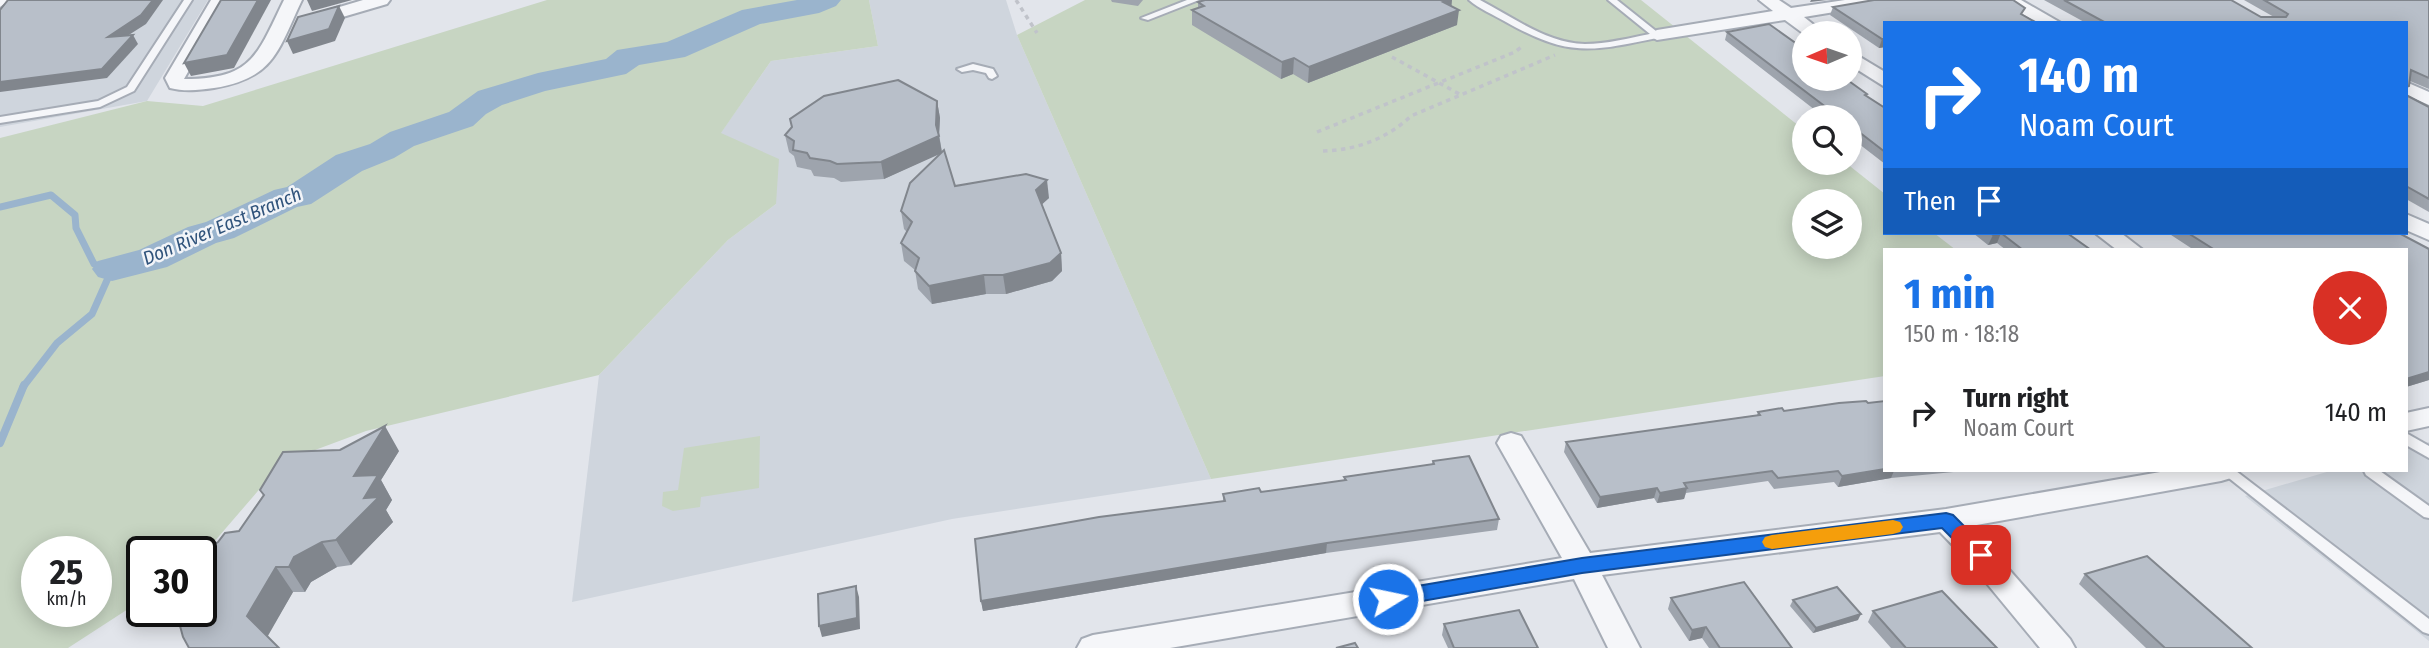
<!DOCTYPE html>
<meta charset="utf-8">
<style>
body{margin:0;font-family:"Fira Sans Condensed",sans-serif;background:#f2f2f2;color:#202124;height:100vh;display:flex;flex-direction:column;font-size:26px;white-space:nowrap}
*{box-sizing:border-box;margin:0}
p{font-size:23px;color:#757577}
.icon{flex:none;width:38px;height:38px;fill:none;stroke:currentColor;stroke-width:2;stroke-linecap:round;stroke-linejoin:round}
.map{position:relative;flex:1;overflow:hidden}
.drawer{position:absolute;left:1883px;top:248px;width:525px;height:224px;display:flex;flex-direction:column;background:#fff;border-radius:0px;box-shadow:0 4px 18px #0003}
.drawer>*{flex:none}
.banner{position:absolute;left:1883px;top:21px;width:525px;height:214px;border-radius:0px;box-shadow:0 4px 18px #0003;background:#1a73e8;color:#fff;overflow:hidden}
.needle{width:46px;rotate:268deg}
.fabs{position:absolute;left:1792px;top:21px;display:grid;gap:14px}
.fabs a{display:grid;place-items:center;width:70px;height:70px;border-radius:50%;background:#fff;box-shadow:0 4px 18px #0003;font-size:35px}
.speed{position:absolute;left:21px;top:536px;display:flex;gap:14px;font-size:35px;font-weight:700;text-align:center}
.speed>*{display:grid;place-content:center;width:91px;height:91px;border-radius:50%;background:#fff;box-shadow:0 4px 18px #0003;line-height:1}
.speed small{font-size:18px;font-weight:400}
.speed .limit{border:4px solid #111;border-radius:10px;background:#fff;color:#111}
.pin{position:absolute;display:grid;place-items:center;width:60px;height:60px;color:#fff;margin:-30px;border-radius:14px;box-shadow:0 4px 10px #0006}
.me{position:absolute;width:77px;margin:-38px;rotate:80deg;stroke-linejoin:round;filter:drop-shadow(0 0 5px #0008)}
.turn{display:flex;align-items:center;gap:24px;height:147px;padding:0 21px;font-size:32px}
.turn .icon{width:91px;height:91px;stroke-width:2.5}
.turn b{display:block;font-size:49px;line-height:60px}
.then{display:flex;align-items:center;height:66px;padding:0 21px;background:#0003;gap:14px;font-size:26px}
.round{display:grid;place-items:center;flex:none;width:74px;height:74px;border-radius:37px;background:#f2f2f2}
.head{display:flex;align-items:center;justify-content:space-between;height:119px;padding:0 21px}
h1{font-size:42px;font-weight:700;line-height:52px;color:#1a73e8}
ul{padding:0;list-style:none}
li{display:flex;align-items:center;gap:21px;height:91px;padding:0 21px}
li div{flex:1}
li b{display:block;font-size:26px}
li em{font-style:normal}
.map>svg:first-child{display:block}
</style>
<div class="map">
<svg width="2429" height="648" viewBox="0 0 2429 648">
<rect width="100%" height="100%" fill="#e2e5eb"/>
<g fill="#cfd5dd">
<path d="M0 0H208L147 101 0 127Z"/>
<path d="M869 0H1006L1017 35 1211 479 952 519 572 602 599 375 728 240 776 204 720 134 771 61 878 46Z"/>
<path d="M2429 442V641L2245 496 2330 471H2406V449Z"/>
</g>
<g fill="#c7d5c2" fill-rule="evenodd">
<path d="M547 0H869L878 46 771 61 721 133 779 159 776 204 728 240 599 375 366 431 283 462 201 557V551H142V600L68 648H0V138L147 101 203 106ZM37 551H96V611H37Z"/>
<path d="M1085 0H1641L1804 130V163H1846L1885 194V233H1934L1956 250H1885V376L1211 479 1017 35ZM1804 201H1850V247H1804Z"/>
<path d="M760 436 759 488 701 497 700 507 673 511 662 506 663 492 678 490 684 448Z"/>
</g>
<g fill="none" stroke-linecap="round" stroke-linejoin="round">
<path stroke="#9ab4cd" stroke-width="7" d="M0 207 51 195 75 215 76 228 94 264 112 269 92 314 57 343 23 387"/>
<path stroke="#9ab4cd" stroke-width="8" d="M0 443 24 385"/>
<path fill="#9ab4cd" fill-rule="evenodd" d="M797 0H841L836 6 819 13 760 24 685 57 639 65 626 74 545 91 502 105 486 114 473 126 414 146 394 158 362 171 311 204 297 207 234 238 216 243 167 267 112 281 98 277 92 269 98 261 139 250 188 227 206 222 274 190 287 187 336 155 370 144 390 132 449 112 478 91 538 73 606 59 617 50 667 42 742 10Z"/>
<defs>
<g id="lane">
<path d="M0 0H9L0 7Z"/>
<path d="M184 0H192L134 91 100 107 0 123V117L98 101 127 87Z"/>
<path d="M1187 0H1199L1148 20 1141 18Z"/>
<path d="M1469 0H1480C1513 17 1546 43 1585 44 1607 44 1629 38 1650 34L1608 0H1617L1661 35 1657 38C1590 52 1568 57 1506 22 1494 15 1479 9 1469 0Z"/>
<path d="M973 64 993 69 997 76 992 79 989 78 986 73 973 70 962 72 957 69Z"/>
<path d="M2406 433 2429 446V458L2406 445Z"/>
<path d="M2220 471H2236L2429 619V634L2423 632Z"/>
<path d="M2364 471H2380L2429 506V518L2424 517 2366 475Z"/>
</g>
<g id="street">
<path d="M211 0H229L184 79C253 79 257 55 284 0H302C278 50 275 78 214 88 200 90 185 92 170 88L165 78Z"/>
<path d="M363 0H390L387 4 312 26 303 21 306 17Z"/>
<path d="M1759 0H1779L1791 8 1845 0H1886L1877 5 1804 17 1824 33 1804 34 1785 20 1657 40 1648 35 1657 30 1773 11Z"/>
<path d="M1999 0H2021L2061 23H2038Z"/>
<path d="M1850 51 1885 72V87L1850 65Z"/>
<path d="M2406 82 2429 92V105L2406 95Z"/>
<path d="M2406 214 2429 224V240L2406 230Z"/>
<path d="M2095 233H2121L2143 250H2117Z"/>
<path d="M2429 408V426L2406 431V413Z"/>
<path d="M1511 433 1521 436 1590 553 1946 509 2166 471H2235L2231 478 2221 481 1971 526 2070 639 2075 648H2040L1970 563 1940 532 1602 575 1640 648H1608L1574 579 1170 648H1077L1082 639 1093 635 1562 558 1497 443 1501 436Z"/>
</g>
</defs>
<use href="#lane" stroke="#a6acb6" stroke-width="4"/>
<use href="#street" stroke="#a6acb6" stroke-width="4"/>
<g stroke="#c0c3ca" stroke-width="3.5" stroke-dasharray="4.5 4.5" stroke-linecap="butt">
<path d="M1016 0 1037 33"/>
<path d="M1392 57 1461 95"/>
<path d="M1317 132 1515 52 1524 45"/>
<path d="M1323 151C1356 150 1387 139 1411 116L1555 55"/>
</g>
<use href="#lane" fill="#f5f6f9" fill-rule="evenodd"/>
<use href="#street" fill="#f5f6f9" fill-rule="evenodd"/>
</g>
<g fill="#9ea4ad">
<path d="M1111 0H1143L1138 6 1112 2Z"/>
<path d="M2044 0H2231L2261 17H2274L2244 0H2429V89L2410 81 2406 23H2086Z"/>
<path d="M1198 2 1451 6 1457 25 1308 83 1293 74 1281 79 1192 25V10L1198 8Z"/>
<path d="M1833 7 1885 23V47L1879 48 1830 15Z"/>
<path d="M1727 32 1867 96 1885 108V164L1850 137V117H1824L1725 40Z"/>
<path d="M2406 95 2429 107V212L2406 199Z"/>
<path d="M937 101 940 118 939 134 942 152 955 186 1049 198 1042 204 1061 253 1062 271 1052 281 1006 294H986L932 304 918 289 915 270 904 261 901 243 907 232 904 229 901 211 940 153 884 179 841 182 834 178 814 176 811 170 797 167 794 156 789 152 785 135 792 128 790 119Z"/>
<path d="M1973 233H2067L2091 250H2006L1997 243 1988 245Z"/>
<path d="M2168 233H2399L2429 249V380L2406 387V250H2194Z"/>
<path d="M1784 411 1885 471H1964L1891 478 1838 487 1834 482 1774 489 1768 481 1686 493 1684 499 1657 503 1654 498 1597 508 1564 452 1566 442 1757 415 1758 412Z"/>
<path d="M399 451 381 480 392 500 386 510 393 522 351 565 337 567 311 582 305 592H293L267 636 189 648 239 531 263 495 260 490Z"/>
<path d="M1433 461 1499 519 1497 530 1326 553 983 611 981 601 1223 501V494L1261 492 1344 480V477L1432 464Z"/>
<path d="M2085 574 2252 648H2146L2079 584Z"/>
<path d="M1671 598 1792 648H1709L1702 638 1689 641 1668 609Z"/>
<path d="M1793 600 1858 620 1813 633 1790 606Z"/>
<path d="M1873 611 1997 648H1891L1868 622Z"/>
<path d="M1444 624 1538 648H1448L1442 635Z"/>
</g>
<g fill="#81868d">
<path d="M153 0H163L146 24 113 45 108 37Z"/>
<path d="M258 0H271L234 68 191 76 184 63Z"/>
<path d="M307 0H352L312 11Z"/>
<path d="M1449 0H1452L1451 13 1459 10 1457 25 1308 83 1309 67Z"/>
<path d="M1811 0H1827L1810 2Z"/>
<path d="M339 6 345 18 335 41 293 54 287 41Z"/>
<path d="M133 35 138 44 107 78 0 92V82Z"/>
<path d="M1882 39H1885V47L1879 48Z"/>
<path d="M1294 58 1293 74 1281 79 1282 62Z"/>
<path d="M937 101 940 118 939 136 942 153 884 179 881 162 936 125Z"/>
<path d="M1047 180 1049 198 1038 208 1036 190Z"/>
<path d="M2001 233 1997 243 1988 245 1993 235Z"/>
<path d="M1061 253 1062 271 1052 281 1006 294 1003 275Z"/>
<path d="M984 275 986 294 932 304 929 286Z"/>
<path d="M2429 372V380L2406 387V379Z"/>
<path d="M385 426 399 451 381 480 392 500 386 510 393 522 351 565 336 540 354 476Z"/>
<path d="M1885 469V471H1894L1891 478 1838 487 1842 476Z"/>
<path d="M1657 488 1654 498 1597 508 1600 497Z"/>
<path d="M1687 488 1684 499 1657 503 1660 493Z"/>
<path d="M322 542 337 567 311 582 305 592 289 567 294 557Z"/>
<path d="M1327 543 1326 553 983 611 981 601Z"/>
<path d="M276 567 293 592 265 641 247 616Z"/>
<path d="M856 586 859 597 860 629 822 637 819 626Z"/>
<path d="M1861 614 1858 620 1813 633 1816 628Z"/>
<path d="M1706 627 1702 638 1689 641 1692 630Z"/>
</g>
<g fill="#b8bfc9" stroke="#81868d" stroke-width="2">
<path d="M8 0H153L141 15 108 37 133 35 102 69 0 82V10Z"/>
<path d="M221 0H258L227 55 184 63Z"/>
<path d="M1205 0H1449L1443 2 1459 10 1309 67 1294 58 1282 62 1192 10 1204 6 1198 2Z"/>
<path d="M1874 0H2013L2025 8 2021 14 2037 23H1885V39H1882L1833 7Z"/>
<path d="M2064 0H2231L2261 17H2286L2288 14 2264 0H2429V78L2411 70 2409 86 2406 87V23H2106Z"/>
<path d="M339 6 329 29 287 41 298 17Z"/>
<path d="M1769 24 1804 49V79H1846L1867 94 1865 95 1885 108V152L1850 125V117H1839L1727 32Z"/>
<path d="M898 80 937 101 936 125 939 136 881 162 837 164 830 161 810 158 807 153 793 150 794 141 785 135 792 127 790 119 824 96Z"/>
<path d="M2406 95 2429 107V199L2406 186Z"/>
<path d="M944 150 955 186 1026 174 1047 180 1036 190 1061 253 1050 263 1003 275H984L929 286 915 271 919 258 901 243 912 222 901 211 910 183Z"/>
<path d="M1990 233H2067L2091 250H2023L2001 233 1993 235Z"/>
<path d="M2188 233H2399L2429 249V372L2406 379V250H2215Z"/>
<path d="M1866 401 1868 403 1885 401V469L1842 476 1838 471 1778 478 1772 471 1684 483 1687 488 1660 493 1657 488 1600 497 1566 442 1760 415 1758 412 1782 408 1784 411 1839 403Z"/>
<path d="M385 426 354 476 378 475 364 498 379 497 336 540 322 542 294 557 289 567H276L247 616 279 648H189L183 637 176 611H201V558L207 549 218 542 225 533 239 531 264 495 260 490 283 452 340 450Z"/>
<path d="M1469 456 1499 519 1327 543 981 601 975 539 1099 517 1225 501 1223 494 1259 488 1261 492 1346 480 1344 477 1434 464 1433 461Z"/>
<path d="M2147 556 2252 648H2165L2085 574Z"/>
<path d="M1744 582 1792 648H1720L1706 627 1692 630 1671 598Z"/>
<path d="M856 586 857 618 819 626 818 594Z"/>
<path d="M1837 587 1861 614 1816 628 1793 600Z"/>
<path d="M1942 591 1997 648H1906L1873 611Z"/>
<path d="M1519 610 1538 648H1454L1444 624Z"/>
<path d="M1355 643 1358 648H1336Z"/>
</g>
<path fill="#1a73e8" stroke="#114b97" stroke-width="2" d="M1946 513 1953 515 1988 550 1991 555 1988 560 1981 562 1974 560 1942 528 1582 573 1388 607 1381 605 1378 599 1381 594 1388 591 1582 558Z"/>
<path fill="#f59e0b" d="M1893 520 1900 522 1903 527 1900 532 1893 534 1772 549 1765 547 1762 542 1765 537 1772 535Z"/>
<g text-anchor="middle" dominant-baseline="central" stroke-width="5" stroke-linejoin="round" paint-order="stroke">
<g font-size="19" font-style="italic" fill="#30537b" stroke="#f2f4f8">
<text transform="translate(222 226) rotate(-23)">Don River East Branch</text>
</g>
</g>
</svg>
<div class="fabs">
<a><svg class="needle" viewBox="-14 -14 28 28"><path d="M0-13l5 13h-10z" fill="#e53935"/><path d="M0 13l5-13h-10z" fill="#757577"/></svg></a>
<a><svg class="icon" aria-label="search" viewBox="0 0 24 24"><circle cx="10" cy="10" r="6"/><path d="M15 15l6 6"/></svg></a>
<a><svg class="icon" aria-label="layers" viewBox="0 0 24 24"><path d="M12 4l9 5-9 5-9-5zM3 14l9 5 9-5"/></svg></a>
</div>
<div class="speed"><div>25<small>km/h</small></div><div class="limit">30</div></div>
<div class="pin" style="left:1981px;top:555px;background:#d93025"><svg class="icon" aria-label="arrive" viewBox="0 0 24 24"><path d="M6 21V4h12l-3 4 3 4H6"/></svg></div>
<svg class="me" style="left:1388px;top:599px" viewBox="-20 -20 40 40"><circle r="17" fill="#1a73e8" stroke="#fff" stroke-width="3"/><path d="M0-11L8 9 0 5-8 9z" fill="#fff"/></svg>
<div class="banner">
<div class="turn"><svg class="icon" aria-label="right" viewBox="0 0 24 24"><path d="M7 20v-9h11M14 6l5 5-5 5"/></svg><div><b>140 m</b>Noam Court</div></div>
<div class="then">Then<svg class="icon" aria-label="arrive" viewBox="0 0 24 24"><path d="M6 21V4h12l-3 4 3 4H6"/></svg></div>
</div>
<section class="drawer">
<div class="head"><div><h1>1 min</h1><p>150 m · 18:18</p></div><a class="round" style="background:#d93025;color:#fff"><svg class="icon" aria-label="close" viewBox="0 0 24 24"><path d="M6 6l12 12M18 6L6 18"/></svg></a></div>
<ul>
<li><svg class="icon" aria-label="right" viewBox="0 0 24 24"><path d="M7 20v-9h11M14 6l5 5-5 5"/></svg><div><b>Turn right</b><p>Noam Court</p></div><em>140 m</em></li>
</ul>
</section>
</div>
